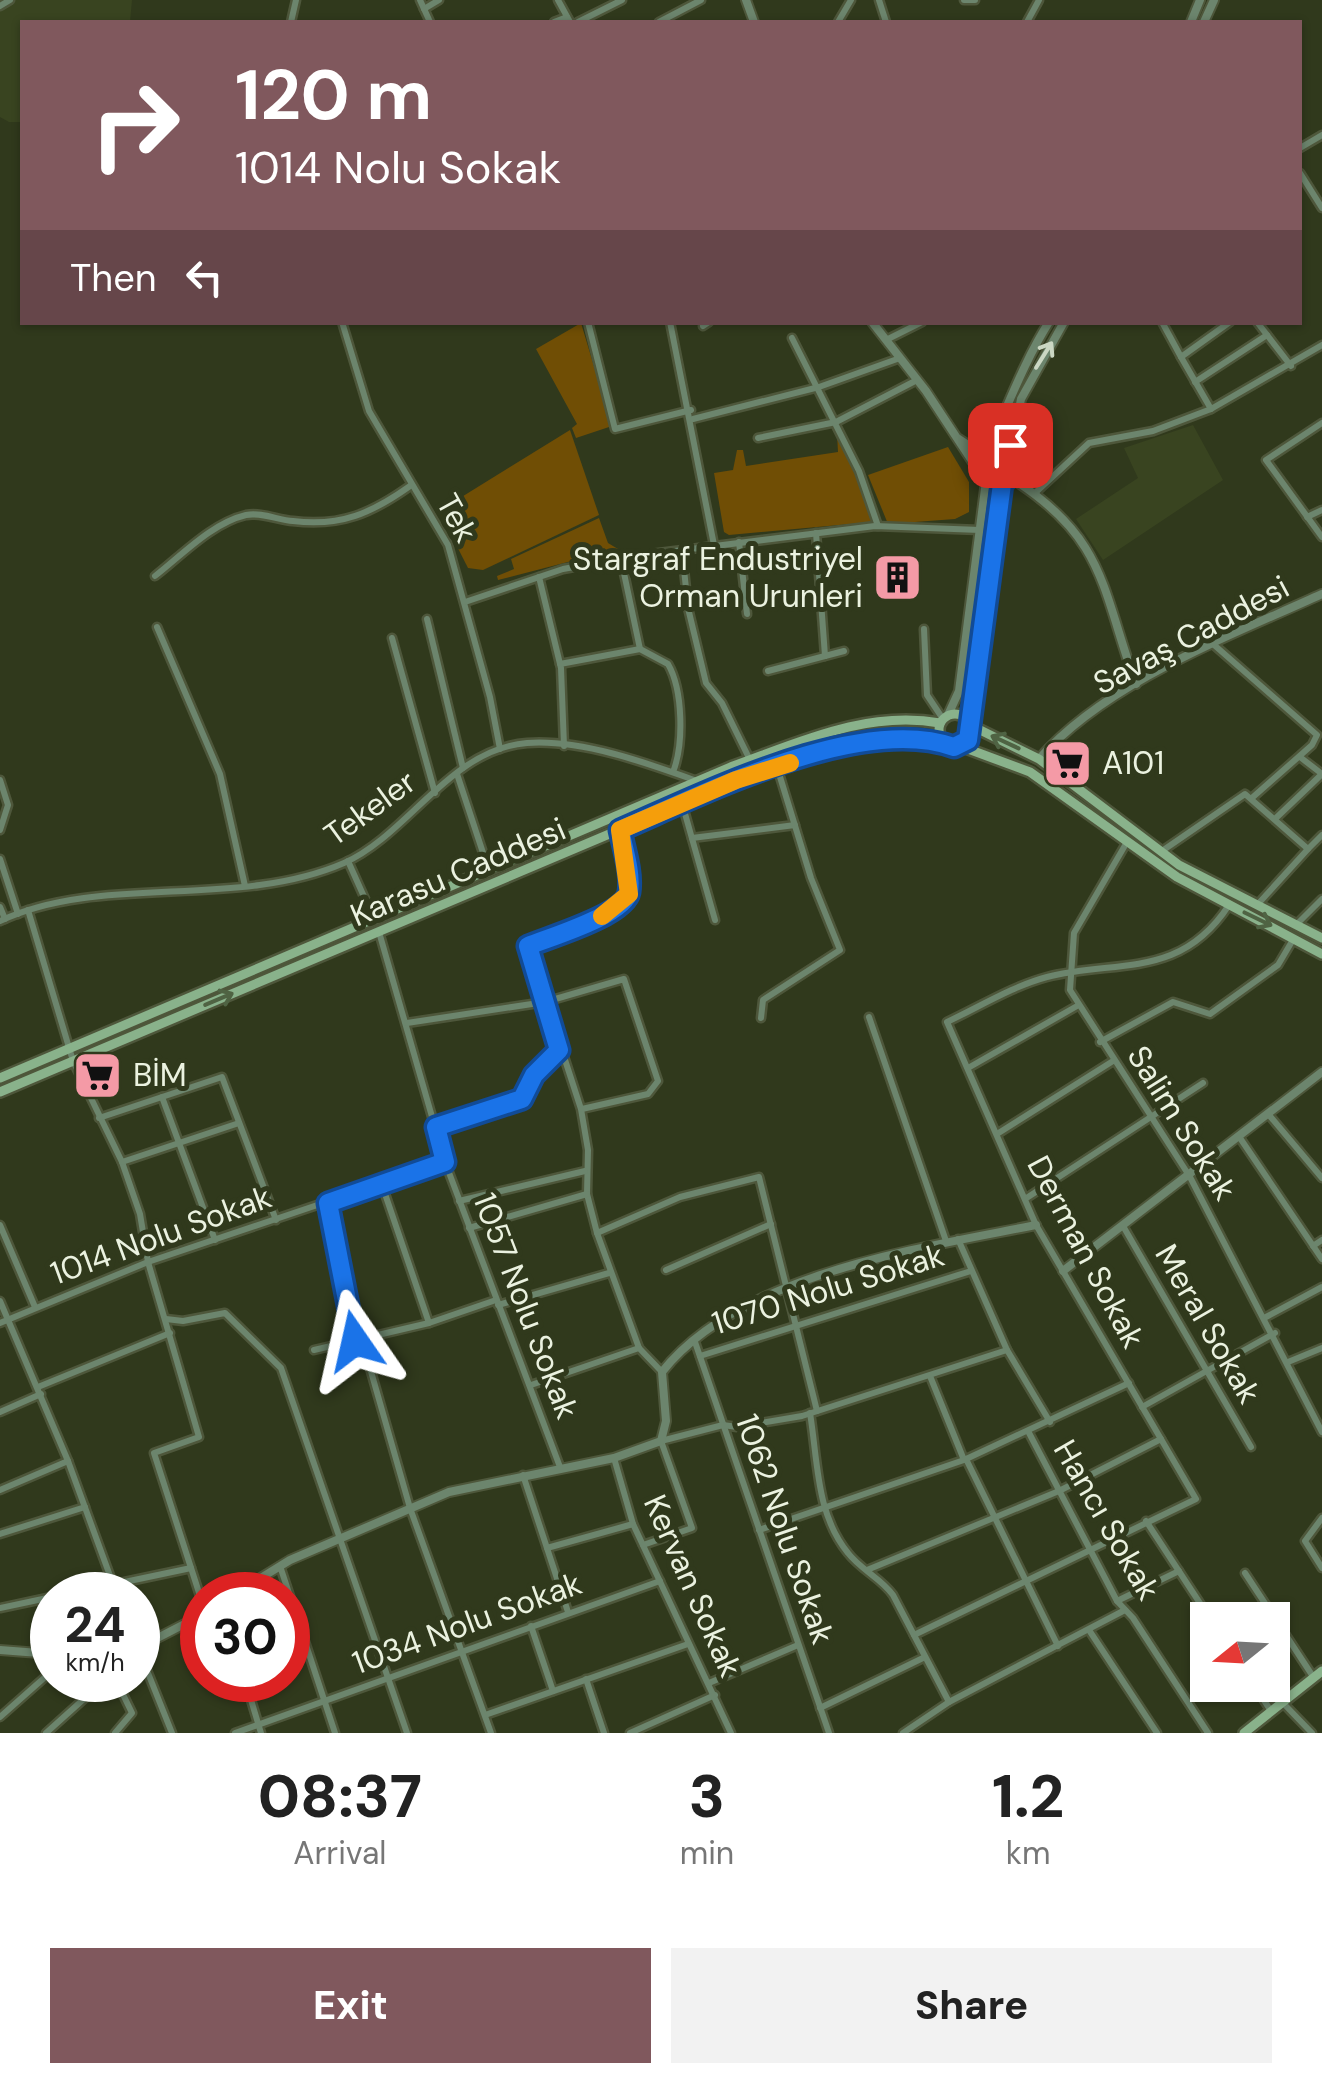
<!DOCTYPE html>
<meta charset="utf-8">
<style>
body{margin:0;font-family:"DM Sans",sans-serif;background:#f2f2f2;color:#222;height:100vh;display:flex;flex-direction:column;font-size:38px;white-space:nowrap}
*{box-sizing:border-box;margin:0}
p{font-size:32px;color:#767676}
.icon{flex:none;width:55px;height:55px;fill:none;stroke:currentColor;stroke-width:2;stroke-linecap:round;stroke-linejoin:round}
.map{position:relative;height:1733px;overflow:hidden}
.details{display:flex;flex-direction:column;background:#fff;flex:1}
.details>*{flex:none}
.top-card{position:absolute;left:20px;top:20px;width:1282px;height:305px;border-radius:0px;box-shadow:0 2px 8px #0004;background:#80585d;color:#fff;overflow:hidden}
.needle{width:65px;rotate:252deg}
.buttons{position:absolute;left:1190px;top:1602px;display:grid;gap:20px}
.buttons a{display:grid;place-items:center;width:100px;height:100px;border-radius:0px;background:#fff;box-shadow:0 2px 8px #0004;font-size:50px}
.speed{position:absolute;left:30px;top:1572px;display:flex;gap:20px;font-size:50px;font-weight:700;text-align:center}
.speed>*{display:grid;place-content:center;width:130px;height:130px;border-radius:50%;background:#fff;box-shadow:0 2px 8px #0004;line-height:1}
.speed small{font-size:25px;font-weight:400}
.speed .limit{border:15px solid #d22;background:#fff;color:#111}
.pin{position:absolute;display:grid;place-items:center;width:85px;height:85px;color:#fff;margin:-42px;border-radius:20px;box-shadow:0 5px 15px #0006}
.me{position:absolute;width:110px;margin:-55px;rotate:349deg;stroke-linejoin:round;filter:drop-shadow(0 0 8px #0008)}
.turn{display:flex;align-items:center;gap:35px;height:210px;padding:0 50px;font-size:45px}
.turn .icon{width:130px;height:130px;stroke-width:2.5}
.turn b{display:block;font-size:70px;line-height:85px}
.then{display:flex;align-items:center;height:95px;padding:0 50px;background:#0003;gap:20px;font-size:38px}
.eta{display:flex;justify-content:space-evenly;align-items:center;height:170px;text-align:center}
.eta b{font-size:60px;font-weight:800;line-height:70px}
.primary-button{display:flex;gap:20px;margin-top:auto;padding:20px 50px}
.primary-button a{flex:1;height:115px;border-radius:0px;background:#80585d;color:#fff;font-size:40px;font-weight:800;line-height:115px;text-align:center}
.primary-button a+a{background:#f2f2f2;color:#222}
.map>svg:first-child{display:block}
</style>
<div class="map">
<svg width="1322" height="1733" viewBox="0 0 1322 1733">
<rect width="100%" height="100%" fill="#30391c"/>
<g fill="#394420">
<path d="M0 0H132L130 22H22V122H9L0 117Z"/>
<path d="M1193 425 1223 480 1103 560 1076 519 1138 478 1124 448Z"/>
</g>
<g fill="#704e05">
<path d="M581 323 612 426 576 438 572 428 577 424 536 349Z"/>
<path d="M570 430 599 515 483 570 468 568 439 511Z"/>
<path d="M837 434 874 517 872 522 729 535 724 532 714 473 733 470 737 450H743L746 466 838 452Z"/>
<path d="M948 447 969 482V512L955 519 888 524 868 475Z"/>
<path d="M599 518 608 543 618 549 498 580 497 576 514 569 511 559Z"/>
</g>
<g fill="none" stroke-linecap="round" stroke-linejoin="round">
<defs>
<g id="minor">
<path d="M420 0 430 22"/>
<path d="M558 0 570 22"/>
<path d="M879 0 886 22"/>
<path d="M964 0H975"/>
<path d="M0 6 10 0"/>
<path d="M424 9 439 0"/>
<path d="M291 22 296 0"/>
<path d="M554 22 567 17"/>
<path d="M578 22 622 0"/>
<path d="M659 22 701 0"/>
<path d="M838 22 851 0"/>
<path d="M1027 22 1039 0"/>
<path d="M1300 148 1322 135"/>
<path d="M1300 173 1322 208"/>
<path d="M342 322 369 411 448 545 490 697 500 749"/>
<path d="M588 322 615 429 691 410"/>
<path d="M670 322 714 545"/>
<path d="M1162 322 1181 357"/>
<path d="M1230 322 1181 357 1211 409 1322 345"/>
<path d="M1257 322 1291 366"/>
<path d="M703 326 709 322"/>
<path d="M792 338 859 471 878 526"/>
<path d="M886 340 922 322"/>
<path d="M1195 382 1267 335"/>
<path d="M693 419 819 387 900 358"/>
<path d="M1322 423 1266 460 1322 537"/>
<path d="M758 438 836 422 917 380"/>
<path d="M1035 493 1089 443 1153 431 1211 409"/>
<path d="M1307 517 1322 510"/>
<path d="M816 533 825 656"/>
<path d="M739 542 747 614"/>
<path d="M682 550 688 608 706 683 722 703 750 760"/>
<path d="M621 559 640 649"/>
<path d="M155 576C182 555 212 523 246 515 262 512 278 520 293 521 341 527 372 513 410 486"/>
<path d="M539 577 561 668 564 746"/>
<path d="M465 602 563 569 635 556 875 526 980 530"/>
<path d="M427 619 463 768"/>
<path d="M157 627 220 774 245 886"/>
<path d="M924 629 927 695 943 719"/>
<path d="M392 638 435 793"/>
<path d="M1213 644 1317 735 1312 745 1253 797"/>
<path d="M560 664 640 649 668 664C683 690 684 744 673 772"/>
<path d="M768 671 844 651"/>
<path d="M1300 757 1322 774"/>
<path d="M457 774 489 871"/>
<path d="M0 780 8 805 0 830"/>
<path d="M682 803 715 920"/>
<path d="M1276 818 1322 774"/>
<path d="M620 830C624 849 632 873 629 892 625 915 550 937 528 946L581 1109 588 1150 587 1194 597 1233 639 1348"/>
<path d="M692 838 795 825"/>
<path d="M1127 842 1074 933 1070 990 1190 1177 1322 1432"/>
<path d="M1162 851 1245 794 1308 849 1322 835"/>
<path d="M0 859 18 914"/>
<path d="M348 861 374 919"/>
<path d="M1258 904 1308 849"/>
<path d="M0 907 5 919"/>
<path d="M28 910 73 1061 122 1162 140 1214 148 1262 199 1437 154 1453 202 1602"/>
<path d="M0 921C102 873 236 910 344 863 409 834 450 749 527 743 581 739 647 763 697 781"/>
<path d="M1298 923 1322 899"/>
<path d="M379 932 445 1162 560 1467"/>
<path d="M869 1017 946 1241"/>
<path d="M761 1018 763 1000 840 950 811 878 777 767"/>
<path d="M407 1023 545 1002 624 979 658 1081 648 1094 582 1109"/>
<path d="M1100 1042 1173 1002 1210 1014 1278 965 1294 938"/>
<path d="M968 1068 1077 1006"/>
<path d="M162 1097 215 1240"/>
<path d="M1269 1115 1322 1178"/>
<path d="M99 1118 222 1077 276 1220"/>
<path d="M436 1127 517 1103 559 1050"/>
<path d="M997 1134 1113 1061"/>
<path d="M1240 1138 1322 1259"/>
<path d="M122 1162 239 1123"/>
<path d="M382 1185 429 1323"/>
<path d="M1025 1199 1203 1083"/>
<path d="M459 1201 585 1171"/>
<path d="M328 1203 355 1341"/>
<path d="M0 1225 35 1307"/>
<path d="M1123 1226 1251 1447"/>
<path d="M469 1228 587 1194"/>
<path d="M597 1233 680 1197 759 1177 817 1411"/>
<path d="M958 1239 1007 1350 1050 1422"/>
<path d="M1313 1246 1322 1240"/>
<path d="M666 1270 771 1224"/>
<path d="M0 1301 68 1461 113 1584"/>
<path d="M498 1305 609 1273"/>
<path d="M1266 1317 1322 1287"/>
<path d="M166 1319 183 1321 225 1313 281 1368 407 1733"/>
<path d="M0 1323 148 1262 445 1162"/>
<path d="M362 1340 410 1508 491 1733"/>
<path d="M695 1342 829 1733"/>
<path d="M314 1350 429 1323 496 1300"/>
<path d="M700 1356 971 1271"/>
<path d="M1288 1362 1322 1348"/>
<path d="M930 1376 964 1460"/>
<path d="M531 1385 639 1348 662 1372"/>
<path d="M38 1387 170 1333"/>
<path d="M1142 1407 1275 1333"/>
<path d="M0 1412 41 1394"/>
<path d="M810 1413C818 1462 816 1514 848 1553 861 1570 881 1578 893 1595L949 1702"/>
<path d="M1028 1431 1117 1601 1133 1618 1208 1733"/>
<path d="M614 1458 633 1524 731 1733"/>
<path d="M966 1459 1058 1646"/>
<path d="M523 1475 568 1612"/>
<path d="M0 1490 68 1461"/>
<path d="M1322 1518 1305 1541 1322 1568"/>
<path d="M1146 1521 1211 1620"/>
<path d="M759 1530 964 1460 1129 1383"/>
<path d="M0 1534 85 1507"/>
<path d="M643 1545 692 1528 661 1441 723 1425 737 1427 802 1416 1007 1350"/>
<path d="M547 1548 633 1524"/>
<path d="M280 1566 335 1733"/>
<path d="M867 1570 1059 1491 1161 1439"/>
<path d="M1245 1573 1314 1678"/>
<path d="M63 1595 191 1568"/>
<path d="M1117 1601 1179 1571"/>
<path d="M0 1608 52 1597"/>
<path d="M531 1626 553 1691"/>
<path d="M1089 1630 1157 1733"/>
<path d="M914 1635 1196 1499 1036 1225 947 1022C979 1007 1013 986 1047 977 1117 959 1180 980 1229 905"/>
<path d="M138 1648 172 1733"/>
<path d="M586 1679 604 1733"/>
<path d="M245 1680 261 1733"/>
<path d="M709 1683 798 1645"/>
<path d="M1254 1685 1271 1711"/>
<path d="M1283 1703 1312 1733"/>
<path d="M820 1708 925 1657"/>
<path d="M485 1715 688 1644"/>
<path d="M0 1717 52 1671"/>
<path d="M46 1733 105 1680"/>
<path d="M115 1733 132 1713 116 1680"/>
<path d="M235 1733 660 1581"/>
<path d="M630 1733 715 1695"/>
<path d="M903 1733 949 1702 1125 1610"/>
</g>
<g id="tertiary">
<path d="M746 0 754 22"/>
<path d="M1191 22 1200 0"/>
<path d="M1204 22 1214 0"/>
<path d="M872 322 926 391 980 473"/>
<path d="M959 439 985 456"/>
<path d="M989 452 1000 451 1013 461 1011 478 1002 484 986 481 981 463C1004 418 1020 368 1049 322"/>
<path d="M1010 456 1021 399 1064 322"/>
<path d="M1011 478C1106 538 1101 588 1136 684"/>
<path d="M948 715 959 691 986 481"/>
<path d="M968 720 1002 484"/>
<path d="M1039 759C1106 682 1230 636 1322 594"/>
<path d="M1063 1271 1322 1072"/>
<path d="M233 1595 290 1560 449 1492 614 1458 661 1441 666 1421 662 1372C739 1274 921 1248 1036 1225"/>
<path d="M138 1648 202 1615"/>
<path d="M0 1650 52 1654"/>
</g>
<g id="secondary">
<circle cx="955" cy="730" r="16"/>
<path d="M970 725 1039 759 1179 865 1322 938"/>
<path d="M960 746 1030 772 1177 877 1322 954"/>
<path d="M0 1078 733 766C800 742 867 710 940 723"/>
<path d="M0 1092 737 780 878 737 945 743"/>
<path d="M1244 1733 1322 1671"/>
</g>
</defs>
<use href="#minor" stroke="#4e573b" stroke-width="11"/>
<use href="#tertiary" stroke="#4e573b" stroke-width="12"/>
<use href="#secondary" stroke="#4e573b" stroke-width="14"/>
<use href="#minor" stroke="#6c856d" stroke-width="6"/>
<use href="#tertiary" stroke="#6c856d" stroke-width="8"/>
<use href="#secondary" stroke="#89b28b" stroke-width="9"/>
</g>
<defs><path id="oneway-shaft" d="M-6 0H5M1.5-3L5.5 0L1.5 3" fill="none" stroke-width="1.6" stroke-linecap="round" stroke-linejoin="round" transform="scale(2.5)"/></defs>
<use stroke="#cbd7c3" href="#oneway-shaft" transform="translate(1044 355) rotate(-58)"/>
<g stroke="#4f6343">
<use href="#oneway-shaft" transform="translate(1005 742) rotate(-155)"/>
<use href="#oneway-shaft" transform="translate(1258 919) rotate(26)"/>
<use href="#oneway-shaft" transform="translate(219 999) rotate(-23)"/>
</g>
<g fill="none" stroke-linecap="round" stroke-linejoin="round">
<defs>
<path id="route" d="M355 1341 328 1203 445 1162 436 1127 522 1099 534 1075 559 1050 528 946C550 937 625 915 629 892 632 873 624 849 620 830 708 792 861 714 954 747L968 740 1002 484 1014 472 1010 445"/>
</defs>
<use href="#route" stroke="#114b97" stroke-width="25"/>
<use href="#route" stroke="#1a73e8" stroke-width="18"/>
<path stroke="#f59e0b" stroke-width="18" d="M602 916 629 894 620 830 736 780 790 763"/>
</g>
<defs>
<symbol id="building-square" viewBox="-11 -11 22 22"><rect x="-9" y="-9" width="18" height="18" rx="4" fill="#f49aa6" stroke="#30391c"/><path d="M-4-6H4V6H1V3H-1V6H-4ZM-2.5-4.3h1.7v1.8h-1.7ZM.8-4.3h1.7v1.8H.8ZM-2.5-1h1.7V.8h-1.7ZM.8-1h1.7V.8H.8Z" fill="#111"/></symbol>
<symbol id="supermarket-square" viewBox="-11 -11 22 22"><rect x="-9" y="-9" width="18" height="18" rx="4" fill="#f49aa6" stroke="#30391c"/><path d="M-6-5.5h2.5l.6 2H6L4.5 2H-2.5L-4.4-4H-6ZM-1.5 3.2a1.3 1.3 0 1 0 .1 0ZM3 3.2a1.3 1.3 0 1 0 .1 0Z" fill="#111"/></symbol>
</defs>
<g fill-rule="evenodd">
<use href="#building-square" x="870" y="550" width="55" height="55"/>
<use href="#supermarket-square" x="1040" y="736" width="55" height="55"/>
<use href="#supermarket-square" x="70" y="1048" width="55" height="55"/>
</g>
<g text-anchor="middle" dominant-baseline="central" stroke-width="10" stroke-linejoin="round" paint-order="stroke">
<g font-size="32" fill="#ebf2e0" stroke="#30391c">
<text transform="translate(457 518) rotate(61)">Tek</text>
<text transform="translate(1191 635) rotate(-28)">Savaş Caddesi</text>
<text transform="translate(370 808) rotate(-36)">Tekeler</text>
<text transform="translate(458 872) rotate(-23)">Karasu Caddesi</text>
<text transform="translate(1182 1123) rotate(58)">Salim Sokak</text>
<text transform="translate(161 1235) rotate(-20)">1014 Nolu Sokak</text>
<text transform="translate(1086 1252) rotate(62)">Derman Sokak</text>
<text transform="translate(828 1289) rotate(-17)">1070 Nolu Sokak</text>
<text transform="translate(526 1306) rotate(69)">1057 Nolu Sokak</text>
<text transform="translate(1208 1324) rotate(60)">Meral Sokak</text>
<text transform="translate(1107 1520) rotate(60)">Hancı Sokak</text>
<text transform="translate(785 1529) rotate(71)">1062 Nolu Sokak</text>
<text transform="translate(693 1586) rotate(66)">Kervan Sokak</text>
<text transform="translate(467 1623) rotate(-20)">1034 Nolu Sokak</text>
</g>
<g font-size="32" fill="#ebf2e0" stroke="#30391c" text-anchor="start">
<text x="863" y="559" text-anchor="end">Stargraf Endustriyel<tspan x="863" dy="37">Orman Urunleri</tspan></text>
<text x="1102" y="763">A101</text>
<text x="133" y="1075">BİM</text>
</g>
</g>
</svg>
<div class="buttons">
<a><svg class="needle" viewBox="-14 -14 28 28"><path d="M0-13l5 13h-10z" fill="#e53935"/><path d="M0 13l5-13h-10z" fill="#767676"/></svg></a>
</div>
<div class="speed"><div>24<small>km/h</small></div><div class="limit">30</div></div>
<div class="pin" style="left:1010px;top:445px;background:#d93025"><svg class="icon" aria-label="arrive" viewBox="0 0 24 24"><path d="M6 21V4h12l-3 4 3 4H6"/></svg></div>
<svg class="me" style="left:355px;top:1341px" viewBox="-20 -20 40 40"><path d="M0-17L14 15 0 8-14 15z" fill="#1a73e8" stroke="#fff" stroke-width="4"/></svg>
<div class="top-card">
<div class="turn"><svg class="icon" aria-label="right" viewBox="0 0 24 24"><path d="M7 20v-9h11M14 6l5 5-5 5"/></svg><div><b>120 m</b>1014 Nolu Sokak</div></div>
<div class="then">Then<svg class="icon" aria-label="left" viewBox="0 0 24 24"><path d="M17 20v-9H6M10 6l-5 5 5 5"/></svg></div>
</div>
</div>
<section class="details">
<div class="eta">
<div><b>08:37</b><p>Arrival</p></div>
<div><b>3</b><p>min</p></div>
<div><b>1.2</b><p>km</p></div>
</div>
<div class="primary-button"><a>Exit</a><a>Share</a></div>
</section>
